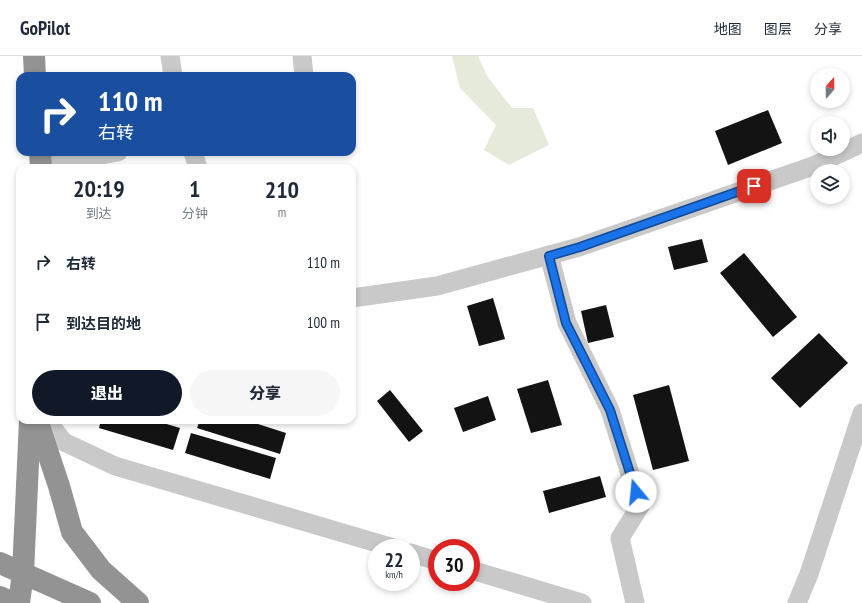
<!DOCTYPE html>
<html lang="zh">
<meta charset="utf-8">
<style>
body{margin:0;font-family:"PT Sans Narrow","Noto Sans SC",sans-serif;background:#f6f6f7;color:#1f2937;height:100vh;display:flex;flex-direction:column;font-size:15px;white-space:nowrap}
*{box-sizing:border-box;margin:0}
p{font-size:13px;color:#747a83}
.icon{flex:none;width:22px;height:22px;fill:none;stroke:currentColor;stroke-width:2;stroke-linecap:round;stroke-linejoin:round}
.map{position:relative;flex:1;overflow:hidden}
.panel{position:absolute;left:16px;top:108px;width:340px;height:260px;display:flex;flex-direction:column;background:#fff;border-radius:12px;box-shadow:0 2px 6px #0003}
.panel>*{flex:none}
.guide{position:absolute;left:16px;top:16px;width:340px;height:84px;border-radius:12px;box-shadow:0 2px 6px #0003;background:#1a4fa0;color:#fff;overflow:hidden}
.needle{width:26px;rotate:20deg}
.tools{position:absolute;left:810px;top:12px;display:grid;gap:8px}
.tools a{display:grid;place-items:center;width:40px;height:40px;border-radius:50%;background:#fff;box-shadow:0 2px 6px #0003;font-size:20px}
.speed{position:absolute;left:368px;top:483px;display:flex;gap:8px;font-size:20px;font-weight:700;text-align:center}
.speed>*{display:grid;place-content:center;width:52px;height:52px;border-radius:50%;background:#fff;box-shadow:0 2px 6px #0003;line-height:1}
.speed small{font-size:10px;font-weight:400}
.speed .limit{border:6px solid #d22;background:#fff;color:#111}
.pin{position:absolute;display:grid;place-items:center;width:34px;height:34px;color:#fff;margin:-17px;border-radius:8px;box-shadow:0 2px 6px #0006}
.me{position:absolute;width:44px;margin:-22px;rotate:343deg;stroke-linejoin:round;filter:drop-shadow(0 0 3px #0008)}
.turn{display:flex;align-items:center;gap:14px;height:84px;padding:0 16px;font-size:18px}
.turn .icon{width:52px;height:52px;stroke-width:2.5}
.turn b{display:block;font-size:28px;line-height:34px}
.eta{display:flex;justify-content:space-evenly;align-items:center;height:68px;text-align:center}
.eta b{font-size:24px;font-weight:800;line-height:28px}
.action{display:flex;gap:8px;margin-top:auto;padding:8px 16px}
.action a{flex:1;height:46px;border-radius:24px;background:#111827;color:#fff;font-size:16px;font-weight:800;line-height:46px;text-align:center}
.action a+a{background:#f6f6f7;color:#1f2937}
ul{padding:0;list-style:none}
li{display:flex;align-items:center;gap:12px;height:60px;padding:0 16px}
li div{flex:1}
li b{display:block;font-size:15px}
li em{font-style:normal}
header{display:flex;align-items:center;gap:24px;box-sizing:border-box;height:56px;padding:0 20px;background:#fff;border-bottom:1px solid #e0e1e3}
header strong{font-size:19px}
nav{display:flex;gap:22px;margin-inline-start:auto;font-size:14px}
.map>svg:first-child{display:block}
</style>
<header>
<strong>GoPilot</strong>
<nav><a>地图</a><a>图层</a><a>分享</a></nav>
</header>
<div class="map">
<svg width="862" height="547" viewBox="0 0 862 547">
<rect width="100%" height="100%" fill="#fff"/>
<path fill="#e5eada" d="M452 0H478L487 20 512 52H533L549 89 509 109 484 94 496 69 460 32Z"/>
<g fill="#131313">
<path d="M768 54 782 87 728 109 715 75Z"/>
<path d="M702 183 708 206 674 214 668 191Z"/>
<path d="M744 197 797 261 773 281 720 217Z"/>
<path d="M493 242 505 283 479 290 467 250Z"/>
<path d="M606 249 614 281 588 287 581 255Z"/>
<path d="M819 277 848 307 800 352 771 322Z"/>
<path d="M548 324 562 369 531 377 517 333Z"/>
<path d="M669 329 689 405 653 414 633 339Z"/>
<path d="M390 334 423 375 409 386 377 345Z"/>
<path d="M488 340 496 364 463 376 454 352Z"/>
<path d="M101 364H153L180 372 173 394 99 372Z"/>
<path d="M200 364H245L286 377 280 398 197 372Z"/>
<path d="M191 377 276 402 270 423 185 397Z"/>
<path d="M600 420 606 441 549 457 543 435Z"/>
</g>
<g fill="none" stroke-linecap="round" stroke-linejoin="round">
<g stroke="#c9c9c9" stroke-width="19">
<path d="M170 0 173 20"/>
<path d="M302 0 304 20"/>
<path d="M193 96 198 112"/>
<path d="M41 110 118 96"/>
<path d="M549 199 567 267 610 354 640 450 620 482 635 547"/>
<path d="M352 242 437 230 579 191 813 110 862 87"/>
<path d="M46 364 64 386 115 410 394 492"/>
<path d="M411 497 437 505"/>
<path d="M471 514 582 547"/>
<path d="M797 547 809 518 862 357"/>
</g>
<g stroke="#939393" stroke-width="22">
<path d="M34 0 35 20"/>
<path d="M40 96 41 112"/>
<path d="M37 364 59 430 72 476 101 514 138 547"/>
<path d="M0 507 90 547"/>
<path d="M0 541 14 547"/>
<path d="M19 547 23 517 30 364"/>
</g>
</g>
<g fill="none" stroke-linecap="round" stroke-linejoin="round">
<defs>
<path id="route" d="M636 436 610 354 566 267 549 200 580 191 754 130"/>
</defs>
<use href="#route" stroke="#114b97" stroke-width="10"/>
<use href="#route" stroke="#1a73e8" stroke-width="7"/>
</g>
</svg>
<div class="tools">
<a><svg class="needle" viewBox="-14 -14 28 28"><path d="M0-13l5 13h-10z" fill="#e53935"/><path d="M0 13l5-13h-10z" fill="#747a83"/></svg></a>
<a><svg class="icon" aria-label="sound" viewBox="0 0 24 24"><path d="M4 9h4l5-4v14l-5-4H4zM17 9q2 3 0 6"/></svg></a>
<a><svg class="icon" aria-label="layers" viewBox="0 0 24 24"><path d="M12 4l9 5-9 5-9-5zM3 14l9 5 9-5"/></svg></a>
</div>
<div class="speed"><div>22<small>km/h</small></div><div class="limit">30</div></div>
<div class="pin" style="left:754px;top:130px;background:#d93025"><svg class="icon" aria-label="arrive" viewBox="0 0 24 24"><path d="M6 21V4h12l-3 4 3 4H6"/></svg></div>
<svg class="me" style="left:636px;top:436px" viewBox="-20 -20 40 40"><circle r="19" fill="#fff"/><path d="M0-13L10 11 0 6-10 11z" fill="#1a73e8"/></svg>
<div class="guide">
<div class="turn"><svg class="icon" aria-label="right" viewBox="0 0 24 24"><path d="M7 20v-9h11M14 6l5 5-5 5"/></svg><div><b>110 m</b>右转</div></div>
</div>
<section class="panel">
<div class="eta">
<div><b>20:19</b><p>到达</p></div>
<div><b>1</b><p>分钟</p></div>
<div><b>210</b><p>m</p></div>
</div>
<ul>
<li><svg class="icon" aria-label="right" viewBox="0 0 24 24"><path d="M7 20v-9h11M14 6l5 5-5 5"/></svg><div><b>右转</b></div><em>110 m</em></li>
<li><svg class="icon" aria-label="arrive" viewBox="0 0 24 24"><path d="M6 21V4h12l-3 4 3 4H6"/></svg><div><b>到达目的地</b></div><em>100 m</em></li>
</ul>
<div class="action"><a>退出</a><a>分享</a></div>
</section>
</div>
